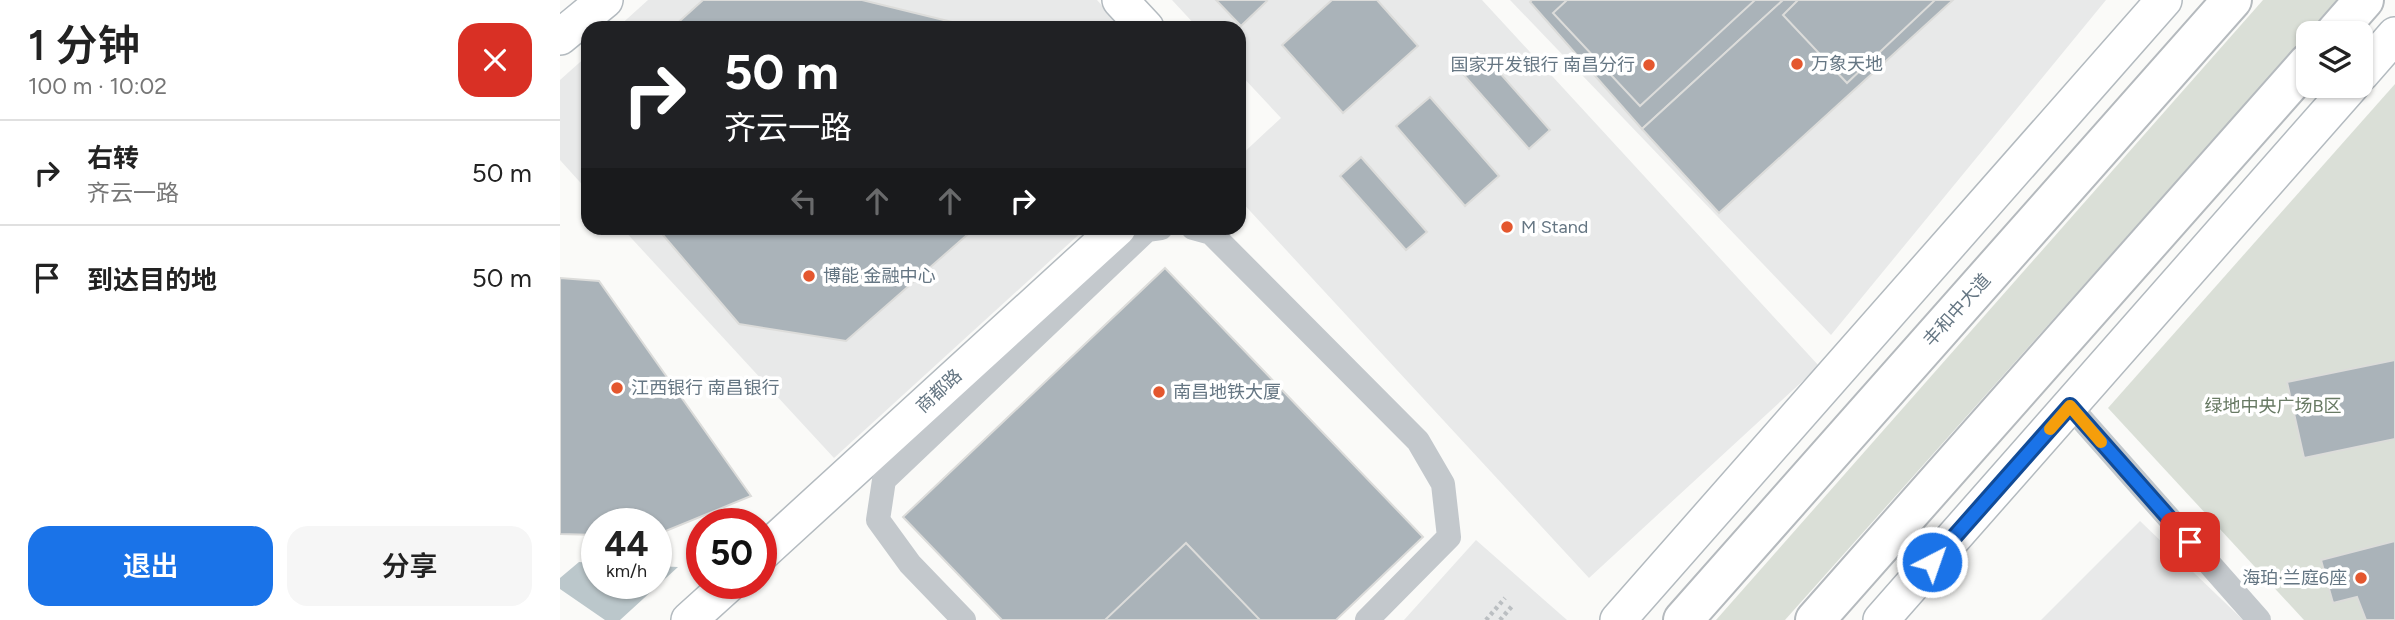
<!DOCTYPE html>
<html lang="zh">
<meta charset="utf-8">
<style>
body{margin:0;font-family:Figtree,"Noto Sans SC",sans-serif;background:#f6f6f6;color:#222;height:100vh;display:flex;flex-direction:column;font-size:26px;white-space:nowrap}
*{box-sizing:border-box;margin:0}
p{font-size:23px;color:#767676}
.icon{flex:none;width:38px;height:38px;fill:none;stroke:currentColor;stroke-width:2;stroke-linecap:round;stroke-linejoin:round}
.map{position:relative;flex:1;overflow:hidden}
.panel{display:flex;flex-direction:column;background:#fff;width:560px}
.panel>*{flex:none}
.top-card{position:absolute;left:21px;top:21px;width:665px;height:214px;border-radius:21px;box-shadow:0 2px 5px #0004;background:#202124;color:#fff;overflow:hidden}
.tools{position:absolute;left:1736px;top:21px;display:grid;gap:14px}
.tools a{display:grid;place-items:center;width:77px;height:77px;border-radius:14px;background:#fff;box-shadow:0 2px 5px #0004;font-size:35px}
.speed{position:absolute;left:21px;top:508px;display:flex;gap:14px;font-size:35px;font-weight:700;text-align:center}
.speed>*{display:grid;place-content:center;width:91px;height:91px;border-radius:50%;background:#fff;box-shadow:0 2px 5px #0004;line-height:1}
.speed small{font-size:18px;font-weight:400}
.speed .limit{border:10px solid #d22;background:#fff;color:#111}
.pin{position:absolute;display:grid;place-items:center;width:60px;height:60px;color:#fff;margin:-30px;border-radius:14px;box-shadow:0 4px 10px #0006}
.me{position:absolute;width:77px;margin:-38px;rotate:41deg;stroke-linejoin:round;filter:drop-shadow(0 0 5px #0008)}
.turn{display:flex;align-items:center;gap:24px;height:147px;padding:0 28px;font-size:32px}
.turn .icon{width:91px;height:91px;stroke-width:2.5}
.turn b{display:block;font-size:49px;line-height:60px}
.lanes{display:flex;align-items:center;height:66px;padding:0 28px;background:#0003;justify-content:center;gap:35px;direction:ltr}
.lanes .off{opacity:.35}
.round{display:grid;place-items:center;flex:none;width:74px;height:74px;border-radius:21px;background:#f6f6f6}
.overview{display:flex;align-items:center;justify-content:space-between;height:119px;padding:0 28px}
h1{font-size:42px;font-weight:600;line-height:52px}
.button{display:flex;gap:14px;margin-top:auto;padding:14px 28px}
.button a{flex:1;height:80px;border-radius:21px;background:#1a73e8;color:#fff;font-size:28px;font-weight:600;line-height:80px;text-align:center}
.button a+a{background:#f6f6f6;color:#222}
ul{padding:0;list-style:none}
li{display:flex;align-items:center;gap:21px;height:105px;padding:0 28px;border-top:2px solid #e0e0e0}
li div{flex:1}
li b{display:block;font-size:26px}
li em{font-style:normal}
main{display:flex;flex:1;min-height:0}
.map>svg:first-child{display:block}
</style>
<main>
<section class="panel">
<div class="overview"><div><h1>1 分钟</h1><p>100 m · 10:02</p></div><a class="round" style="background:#d93025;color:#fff"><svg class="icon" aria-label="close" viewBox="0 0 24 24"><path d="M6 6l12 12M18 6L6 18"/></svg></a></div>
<ul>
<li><svg class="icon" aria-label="right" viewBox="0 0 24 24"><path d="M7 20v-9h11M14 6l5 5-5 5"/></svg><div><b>右转</b><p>齐云一路</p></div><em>50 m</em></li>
<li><svg class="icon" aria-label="arrive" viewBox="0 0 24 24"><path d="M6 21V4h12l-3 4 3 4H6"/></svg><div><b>到达目的地</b></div><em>50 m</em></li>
</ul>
<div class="button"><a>退出</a><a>分享</a></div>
</section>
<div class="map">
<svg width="1835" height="620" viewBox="0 0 1835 620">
<rect width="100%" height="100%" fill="#fafaf8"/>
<g fill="#e8e9e9">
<path d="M88 0H537L562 28H57Z"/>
<path d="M612 0H922L1259 366 1029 578 679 199V157L721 118 679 73V28H638Z"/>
<path d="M950 0H1546L1271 335Z"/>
<path d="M28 55V191L0 160V80Z"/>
<path d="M62 228H526L274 458Z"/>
<path d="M1580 521 1683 620H1481Z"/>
<path d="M916 540 1007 620H844Z"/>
</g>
<g fill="#dadfd7">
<path d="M1703 0H1778L1225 620H1156Z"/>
<path d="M1835 84V620H1744L1548 408Z"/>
</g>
<path fill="#bbc7cb" d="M19 562 37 563V583H96V566L118 567 60 620H45L0 589V578Z"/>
<g fill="#aab3b9" stroke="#dcdcda" stroke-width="2">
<path d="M143 0H302L404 25 406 28H112Z"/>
<path d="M656 0H706L707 1 681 26Z"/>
<path d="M772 0H817L858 46 783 113 722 45Z"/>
<path d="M972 0H1223L1082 129 970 2Z"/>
<path d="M1007 0H1195L1080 106 993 13Z"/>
<path d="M1223 0H1393L1159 213 1082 129Z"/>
<path d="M1238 0H1375L1287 83 1223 15Z"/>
<path d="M924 55 990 130 969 149 903 74Z"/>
<path d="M870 97 939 176 905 206 836 126Z"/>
<path d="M801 157 867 232 846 250 780 176Z"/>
<path d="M97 228H415L286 341 179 324Z"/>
<path d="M605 268 863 537 776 620H442L343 517Z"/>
<path d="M0 278 39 281 191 496 96 535V523H37V535L0 534Z"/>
<path d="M1835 360V439L1744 458 1727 382Z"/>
<path d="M1835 541V620H1806L1797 597 1773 603 1761 560Z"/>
<path d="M626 543 700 620H545Z"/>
</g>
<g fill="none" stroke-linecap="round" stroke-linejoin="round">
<defs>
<g id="secondary">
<path d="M560 0 586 28"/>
<path d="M0 37 45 0"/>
<path d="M1801 74 1835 35"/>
<path d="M201 554 558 228"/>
<path d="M129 620 170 583"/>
<path d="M1058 620 1604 0"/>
<path d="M1321 620 1791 86"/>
</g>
<g id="primary">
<path d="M1775 33 1804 0"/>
<path d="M1123 620 1672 0"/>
<path d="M1255 620 1748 63"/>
</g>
</defs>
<use href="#secondary" stroke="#b3babf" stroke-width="38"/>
<use href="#primary" stroke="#b5babe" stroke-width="42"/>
<g stroke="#bbbfc2" stroke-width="4.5" stroke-dasharray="3.5 3.5" stroke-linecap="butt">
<path d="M926 620 945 598"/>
<path d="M940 620 953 605"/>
</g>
<g stroke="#c3c8cc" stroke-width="24">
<path d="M633 228 651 233 858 441 883 484 889 537 807 620"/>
<path d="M1510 406 1699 620"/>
<path d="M404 620 350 564 318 520 324 480 587 230 601 228"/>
</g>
<use href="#secondary" stroke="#fff" stroke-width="35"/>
<use href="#primary" stroke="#fff" stroke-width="38"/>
</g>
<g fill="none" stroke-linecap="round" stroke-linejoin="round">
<defs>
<path id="route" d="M1372 562 1510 406 1630 542"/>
</defs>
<use href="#route" stroke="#114b97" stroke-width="18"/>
<use href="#route" stroke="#1a73e8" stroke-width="12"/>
<path stroke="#f59e0b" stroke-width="12" d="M1490 429 1510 406 1541 442"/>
</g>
<g fill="#e4572e" stroke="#fff" stroke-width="2.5">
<circle cx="1237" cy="64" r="7"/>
<circle cx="1089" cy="65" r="7"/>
<circle cx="947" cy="227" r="7"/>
<circle cx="249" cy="276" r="7"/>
<circle cx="57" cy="388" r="7"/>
<circle cx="599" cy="392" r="7"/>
<circle cx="1801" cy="578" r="7"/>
</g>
<g text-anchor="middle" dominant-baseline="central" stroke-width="7" stroke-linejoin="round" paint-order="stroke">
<g font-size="18" fill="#657683" stroke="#fff" text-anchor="start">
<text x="1251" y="64">万象天地</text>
<text x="1075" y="65" text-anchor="end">国家开发银行 南昌分行</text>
<text x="961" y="227">M Stand</text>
<text x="263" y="276">博能 金融中心</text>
<text x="71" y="388">江西银行 南昌银行</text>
<text x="613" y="392">南昌地铁大厦</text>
<text x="1787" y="578" text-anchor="end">海珀·兰庭6座</text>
</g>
<g font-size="18" fill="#657683" stroke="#fff">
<text transform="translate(1397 310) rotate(-48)">丰和中大道</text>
<text transform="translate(379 391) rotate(-43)">商都路</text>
</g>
<g font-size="18" fill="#687a64" stroke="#fff">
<text x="1713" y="406">绿地中央广场B区</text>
</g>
</g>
</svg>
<div class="tools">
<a><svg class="icon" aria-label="layers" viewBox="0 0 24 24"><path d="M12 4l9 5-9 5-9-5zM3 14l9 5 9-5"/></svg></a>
</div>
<div class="speed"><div>44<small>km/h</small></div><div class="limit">50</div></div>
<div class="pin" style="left:1630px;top:542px;background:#d93025"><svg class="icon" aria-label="arrive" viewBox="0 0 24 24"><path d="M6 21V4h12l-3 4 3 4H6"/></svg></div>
<svg class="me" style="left:1372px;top:562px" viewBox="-20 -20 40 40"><circle r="17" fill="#1a73e8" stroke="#fff" stroke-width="3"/><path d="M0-11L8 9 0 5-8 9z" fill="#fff"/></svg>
<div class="top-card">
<div class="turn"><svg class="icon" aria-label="right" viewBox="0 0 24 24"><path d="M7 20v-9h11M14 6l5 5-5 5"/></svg><div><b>50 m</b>齐云一路</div></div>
<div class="lanes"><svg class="icon off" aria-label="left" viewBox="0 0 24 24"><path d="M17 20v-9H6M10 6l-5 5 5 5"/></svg><svg class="icon off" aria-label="ahead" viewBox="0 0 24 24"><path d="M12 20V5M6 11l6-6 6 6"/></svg><svg class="icon off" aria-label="ahead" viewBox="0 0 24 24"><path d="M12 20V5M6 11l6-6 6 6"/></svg><svg class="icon" aria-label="right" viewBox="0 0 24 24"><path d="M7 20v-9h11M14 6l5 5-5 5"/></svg></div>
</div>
</div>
</main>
